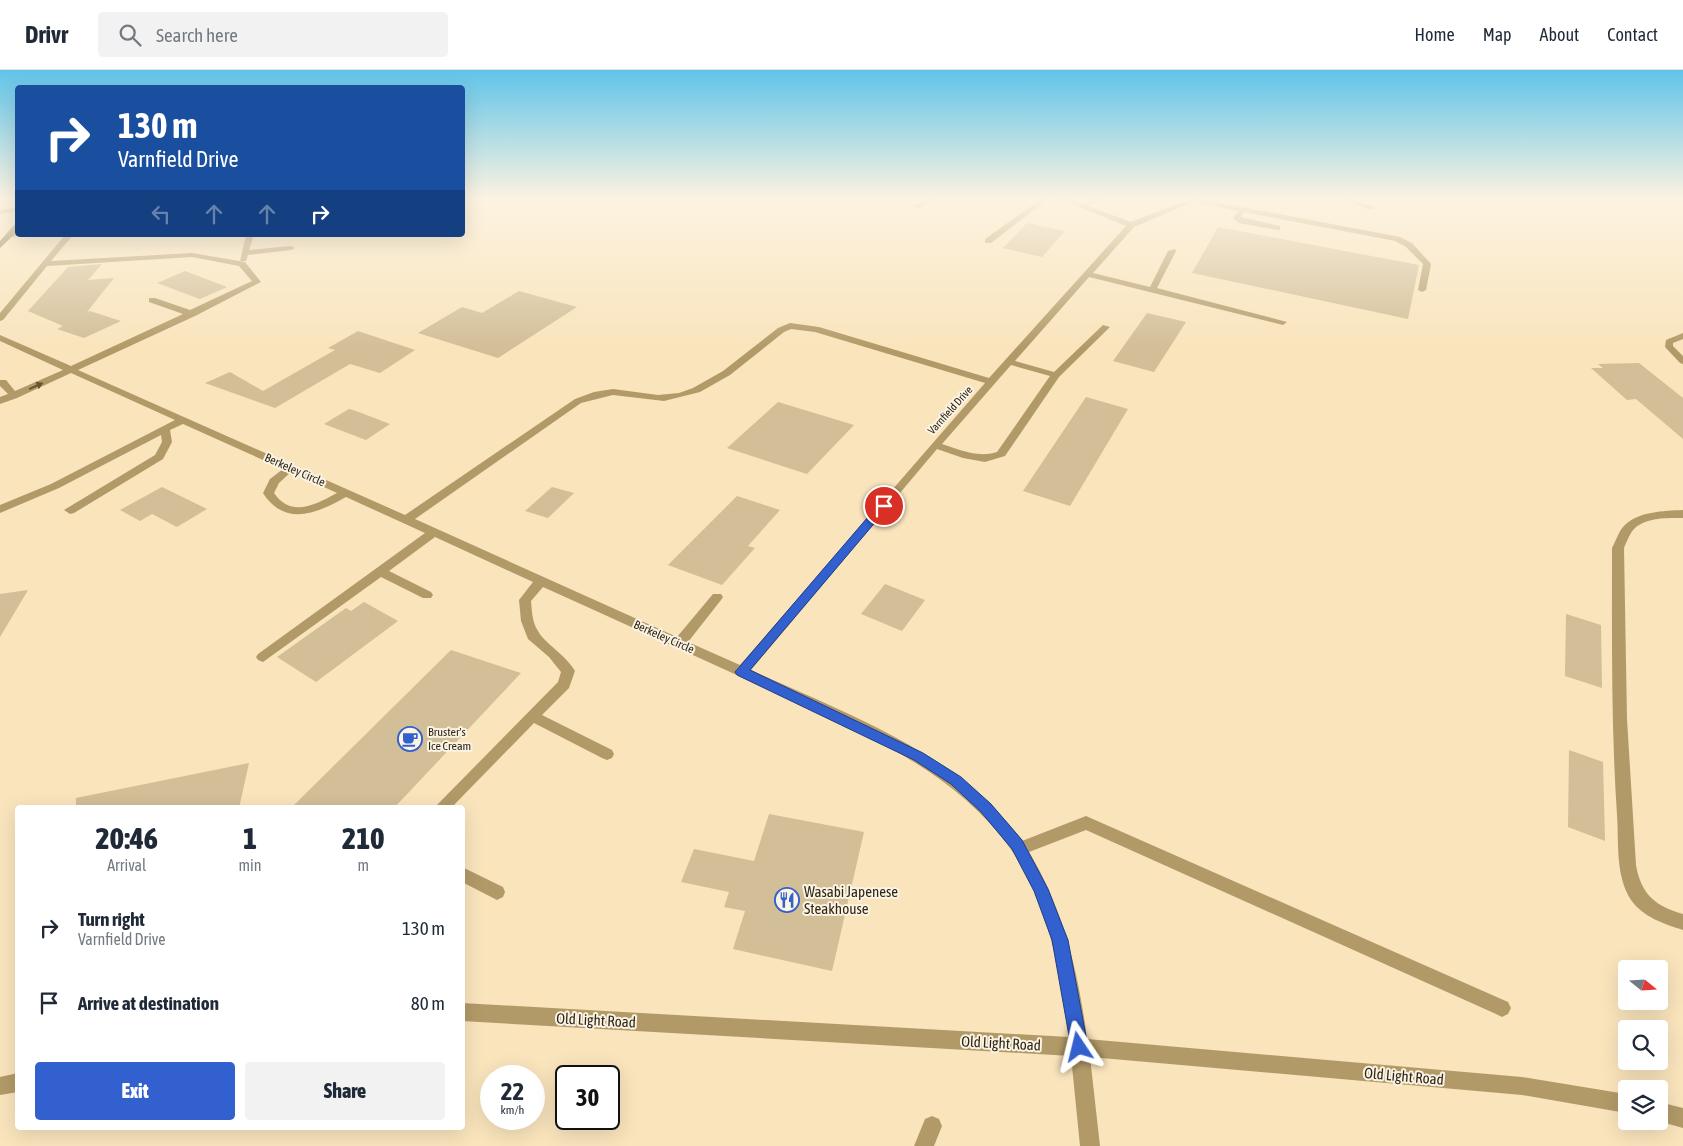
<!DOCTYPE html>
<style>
body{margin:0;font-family:"Asap Condensed",sans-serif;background:#f2f2f3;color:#1f2937;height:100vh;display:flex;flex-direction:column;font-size:19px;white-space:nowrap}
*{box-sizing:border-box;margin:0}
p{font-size:16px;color:#747a83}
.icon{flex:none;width:28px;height:28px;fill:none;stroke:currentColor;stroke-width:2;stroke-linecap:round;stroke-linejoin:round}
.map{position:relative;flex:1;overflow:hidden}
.side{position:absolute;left:15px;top:735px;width:450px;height:325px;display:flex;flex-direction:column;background:#fff;border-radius:5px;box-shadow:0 5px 20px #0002}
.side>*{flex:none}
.banner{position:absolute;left:15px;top:15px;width:450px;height:152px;border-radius:5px;box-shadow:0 5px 20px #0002;background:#1a4fa0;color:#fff;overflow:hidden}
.needle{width:32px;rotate:108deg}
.controls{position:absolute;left:1618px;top:890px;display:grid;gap:10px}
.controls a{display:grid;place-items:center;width:50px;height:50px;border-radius:5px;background:#fff;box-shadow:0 5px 20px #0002;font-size:25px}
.speed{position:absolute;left:480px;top:995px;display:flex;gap:10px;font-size:25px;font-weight:700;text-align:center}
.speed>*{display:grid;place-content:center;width:65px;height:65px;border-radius:50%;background:#fff;box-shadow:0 5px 20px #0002;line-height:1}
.speed small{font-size:12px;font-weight:400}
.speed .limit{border:2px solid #111;border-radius:8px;background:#fff;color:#111}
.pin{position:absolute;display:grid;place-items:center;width:42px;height:42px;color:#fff;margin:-21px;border:2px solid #fff;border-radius:50%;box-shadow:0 1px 5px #0007}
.me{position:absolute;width:55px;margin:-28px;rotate:350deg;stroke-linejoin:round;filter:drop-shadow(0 0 4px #0008)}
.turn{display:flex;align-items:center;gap:18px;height:105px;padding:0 20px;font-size:22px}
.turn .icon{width:65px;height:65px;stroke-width:2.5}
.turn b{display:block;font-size:35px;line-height:42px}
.lanes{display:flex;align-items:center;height:48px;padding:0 20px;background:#0003;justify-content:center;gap:25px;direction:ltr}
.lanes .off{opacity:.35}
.eta{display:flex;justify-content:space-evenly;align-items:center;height:85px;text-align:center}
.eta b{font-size:30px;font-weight:800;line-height:35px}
.primary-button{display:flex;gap:10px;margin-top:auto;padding:10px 20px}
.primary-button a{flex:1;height:58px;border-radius:5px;background:#3260cf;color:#fff;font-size:20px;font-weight:800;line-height:58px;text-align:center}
.primary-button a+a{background:#f2f2f3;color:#1f2937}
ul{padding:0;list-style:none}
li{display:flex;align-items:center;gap:15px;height:75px;padding:0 20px}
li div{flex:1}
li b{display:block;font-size:19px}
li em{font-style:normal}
header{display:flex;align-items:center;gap:30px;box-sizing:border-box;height:70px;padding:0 25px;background:#fff;border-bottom:1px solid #e0e1e3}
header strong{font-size:24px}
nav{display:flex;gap:28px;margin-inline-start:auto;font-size:18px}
.search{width:350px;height:45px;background:#f2f2f3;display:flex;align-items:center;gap:12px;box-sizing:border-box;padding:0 18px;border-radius:5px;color:#747a83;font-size:19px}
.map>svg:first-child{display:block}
</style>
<header>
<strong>Drivr</strong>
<div class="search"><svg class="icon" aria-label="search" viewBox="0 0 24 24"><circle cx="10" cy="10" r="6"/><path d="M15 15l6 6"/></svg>Search here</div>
<nav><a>Home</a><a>Map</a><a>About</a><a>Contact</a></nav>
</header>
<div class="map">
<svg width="1683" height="1076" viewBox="0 0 1683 1076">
<rect width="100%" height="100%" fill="#f9e4bc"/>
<g fill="#d2be97">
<path d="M1027 153 1065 161 1042 187 1003 178Z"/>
<path d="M1218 157 1419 195 1408 249 1192 203Z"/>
<path d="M102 194 88 210 114 208 87 242 90 241 121 251 84 268 57 259 63 256 28 241 68 197Z"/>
<path d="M185 201 227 217 200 229 157 213Z"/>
<path d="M519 221 577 237 498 288 418 263 462 237 482 243Z"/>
<path d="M1147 243 1186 252 1154 302 1113 291Z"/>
<path d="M358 261 415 280 380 303 350 294 275 338 205 313 230 302 263 321 335 280 328 278Z"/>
<path d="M1639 293 1683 328V369L1636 329 1627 330 1591 298H1603L1598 294Z"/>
<path d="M1086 327 1128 339 1070 436 1023 421Z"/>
<path d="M778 332 854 355 807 404 727 378Z"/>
<path d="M349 339 356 341 390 354 366 370 324 354Z"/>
<path d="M162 417 207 439 177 457 152 444 140 451 120 440Z"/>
<path d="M552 417 574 423 548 448 525 441Z"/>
<path d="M737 426 780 440 748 476 755 478 722 515 668 495Z"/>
<path d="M885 514 925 530 902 561 861 544Z"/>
<path d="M28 520 0 567V524Z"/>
<path d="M364 532 398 551 316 612 277 587 346 538 351 541Z"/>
<path d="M1566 544 1601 555 1602 618 1565 606Z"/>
<path d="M451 580 521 603 394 738H291Z"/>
<path d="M1569 680 1603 692 1605 771 1568 757Z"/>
<path d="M249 693 239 738H76V728Z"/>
<path d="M769 744 864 762 832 901 733 879 745 841 724 837 729 822 681 812 694 779 754 791Z"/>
</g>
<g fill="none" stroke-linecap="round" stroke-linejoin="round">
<g fill="#b29a68" fill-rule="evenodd">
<path d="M933 127H942L918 138 911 136Z"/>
<path d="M1044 127H1051L991 173H985V169Z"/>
<path d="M1055 127H1064L1082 134 1097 127H1106L1088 136 1131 152 1190 129 1203 127 1200 129 1400 167 1412 173 1431 194 1426 220 1422 222 1418 220 1423 194 1406 177 1395 171 1244 142 1241 147 1280 156V160H1277L1239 153 1233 148 1238 141 1193 132 1134 157 1093 203 1150 217 1168 181 1175 179 1176 181 1157 218 1287 252 1283 255 1089 207 1015 291 1054 302 1103 255 1110 257 1059 307 1005 386 985 392 963 388 937 379 751 600C845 643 960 684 1022 771L1086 746 1508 932 1511 938 1508 944 1502 947 1496 944 1086 760 1029 782C1063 838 1079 904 1087 969L1522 1007 1626 1024V1043L1522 1025 1090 987 1100 1076H1080L1071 986 462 951V933L1069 967C1061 903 1048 831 1010 778 951 696 851 658 763 617 689 583 616 550 543 517L531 531C532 541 532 552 538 561 544 573 566 585 575 601L569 618 542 645 612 680 614 684 612 688 607 690 602 688 534 653 451 738H434L558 612 561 602 549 587 528 569 521 551 519 530 533 512 435 467 389 501 431 522 433 525 431 528H423L381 507 263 592 258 590 256 587 258 584 425 463 346 427C316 444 285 457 263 423L270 409 283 399 183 354 170 360 172 372 163 389 74 443 70 444 64 440 155 385 162 372 161 365 59 418 0 443V435L51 414 175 350 71 303 17 328 0 334V327L8 324 0 316V310H6L15 321 63 300 0 271V265L71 296 183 244 149 232V228H155L190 240 252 211 239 196 192 187 47 196 3 250 0 251V243L65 165H73L51 191 192 183 245 192 261 212 195 246 78 300 405 445 575 329 594 322 613 319 658 325 679 323 693 318 723 301 778 258 790 253 819 257 989 308 1126 156ZM791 259 815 262 985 313 740 595 688 572 721 530 723 527 721 524H713L677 567 415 449 581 333 613 325 664 331 700 322 730 305 784 262ZM1011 295 1050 306 997 382C977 388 961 380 942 374ZM291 402 337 423C315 435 291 448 274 423L279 413Z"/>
<path d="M1337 127H1347L1377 138 1370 140Z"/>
<path d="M18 137V141L0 144V140Z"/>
<path d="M18 162V165L21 166 10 167 6 165Z"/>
<path d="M246 165H254L249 180 291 176 295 178 291 180 248 185 246 191H240Z"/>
<path d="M1683 263V269L1673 273V276L1683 286V294L1680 293 1665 277 1666 270Z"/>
<path d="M1683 440V448C1666 448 1641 447 1631 463 1628 468 1626 473 1624 478L1627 649 1636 795C1641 824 1655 836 1683 844V860C1664 854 1643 847 1631 830 1615 805 1619 773 1617 745 1611 656 1612 567 1612 478 1616 471 1618 463 1623 457 1637 441 1664 441 1683 440Z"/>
<path d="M462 797 503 817 505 822 503 827 497 830 462 812Z"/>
<path d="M18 1003V1022L0 1025V1007Z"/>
<path d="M1659 1032 1683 1038V1058L1658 1051Z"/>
<path d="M932 1046 939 1049 942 1056 934 1076H914L925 1049Z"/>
</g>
<path fill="#765c21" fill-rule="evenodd" d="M15 154H18V161L0 178V171Z"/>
</g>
<defs><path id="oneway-solid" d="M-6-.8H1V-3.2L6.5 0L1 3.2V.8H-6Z" transform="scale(1.25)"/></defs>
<use fill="#635537" href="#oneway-solid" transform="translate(36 316) rotate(-24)"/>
<linearGradient id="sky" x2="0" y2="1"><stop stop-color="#60c4e9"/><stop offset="0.46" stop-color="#fcf3e1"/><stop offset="1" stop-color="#fcf3e1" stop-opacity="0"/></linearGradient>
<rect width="1683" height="278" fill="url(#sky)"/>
<path fill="#3260cf" stroke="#203e87" d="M880 433H884L889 436 750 600 923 683 961 707 991 734 1022 770 1048 819 1068 870 1088 977 1085 983 1079 985 1073 983 1071 977 1052 870 1034 821 1012 779 981 742 951 714 914 690 737 605 735 602Z"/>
<defs>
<symbol id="cafe-ring" viewBox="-11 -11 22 22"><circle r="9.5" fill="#fbf3e3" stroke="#3260cf" stroke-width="1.5"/><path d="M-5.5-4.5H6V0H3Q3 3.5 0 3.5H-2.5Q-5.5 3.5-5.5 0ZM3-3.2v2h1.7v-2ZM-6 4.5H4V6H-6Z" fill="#3260cf"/></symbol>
<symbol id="restaurant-ring" viewBox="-11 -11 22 22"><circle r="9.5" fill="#fbf3e3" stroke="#3260cf" stroke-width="1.5"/><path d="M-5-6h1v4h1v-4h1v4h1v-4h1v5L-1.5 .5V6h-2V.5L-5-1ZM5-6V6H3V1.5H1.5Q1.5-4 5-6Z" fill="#3260cf"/></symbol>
</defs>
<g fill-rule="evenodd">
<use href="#cafe-ring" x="396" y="655" width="28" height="28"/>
<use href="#restaurant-ring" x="773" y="816" width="28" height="28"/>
</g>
<g text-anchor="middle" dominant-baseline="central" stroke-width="4" stroke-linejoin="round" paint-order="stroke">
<g font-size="11" fill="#2e2717" stroke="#fbf3e3">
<text transform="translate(950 340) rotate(-48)">Varnfield Drive</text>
</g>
<g font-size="12" fill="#2e2717" stroke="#fbf3e3">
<text transform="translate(295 400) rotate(24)">Berkeley Circle</text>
<text transform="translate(664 567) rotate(24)">Berkeley Circle</text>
</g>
<g font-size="12" fill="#2e2717" stroke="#fbf3e3" text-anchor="start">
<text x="428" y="662">Bruster's<tspan x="428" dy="14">Ice Cream</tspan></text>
</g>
<g font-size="15" fill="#2e2717" stroke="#fbf3e3" text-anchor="start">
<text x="804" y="821">Wasabi Japenese<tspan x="804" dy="17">Steakhouse</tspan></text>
</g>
<g font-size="15" fill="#2e2717" stroke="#fbf3e3">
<text transform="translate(596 950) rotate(3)">Old Light Road</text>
<text transform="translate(1001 973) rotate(3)">Old Light Road</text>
<text transform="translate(1404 1006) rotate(5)">Old Light Road</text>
</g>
</g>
</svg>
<div class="controls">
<a><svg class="needle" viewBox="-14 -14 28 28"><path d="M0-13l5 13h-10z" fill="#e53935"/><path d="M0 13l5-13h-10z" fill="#747a83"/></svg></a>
<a><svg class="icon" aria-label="search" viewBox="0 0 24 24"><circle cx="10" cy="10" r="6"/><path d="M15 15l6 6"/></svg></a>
<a><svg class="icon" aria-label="layers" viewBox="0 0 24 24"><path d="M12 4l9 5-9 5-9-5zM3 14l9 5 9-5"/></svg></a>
</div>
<div class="speed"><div>22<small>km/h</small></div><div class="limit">30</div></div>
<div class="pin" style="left:884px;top:436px;background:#d93025"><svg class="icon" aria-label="arrive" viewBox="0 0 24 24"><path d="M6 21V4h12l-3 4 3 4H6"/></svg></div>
<svg class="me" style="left:1079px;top:977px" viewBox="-20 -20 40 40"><path d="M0-17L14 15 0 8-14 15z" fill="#3260cf" stroke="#fff" stroke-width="4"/></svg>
<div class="banner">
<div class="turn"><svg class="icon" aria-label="right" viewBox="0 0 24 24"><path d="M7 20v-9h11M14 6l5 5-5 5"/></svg><div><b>130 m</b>Varnfield Drive</div></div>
<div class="lanes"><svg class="icon off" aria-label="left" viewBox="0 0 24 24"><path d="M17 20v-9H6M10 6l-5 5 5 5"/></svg><svg class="icon off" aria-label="ahead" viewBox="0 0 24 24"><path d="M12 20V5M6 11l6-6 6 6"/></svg><svg class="icon off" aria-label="ahead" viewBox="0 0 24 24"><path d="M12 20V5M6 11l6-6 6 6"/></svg><svg class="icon" aria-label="right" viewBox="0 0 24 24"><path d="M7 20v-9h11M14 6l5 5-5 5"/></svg></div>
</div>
<section class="side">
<div class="eta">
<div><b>20:46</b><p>Arrival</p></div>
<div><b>1</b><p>min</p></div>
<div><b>210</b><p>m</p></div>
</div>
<ul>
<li><svg class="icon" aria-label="right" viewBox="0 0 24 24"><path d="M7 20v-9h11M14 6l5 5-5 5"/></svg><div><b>Turn right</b><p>Varnfield Drive</p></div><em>130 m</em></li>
<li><svg class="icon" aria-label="arrive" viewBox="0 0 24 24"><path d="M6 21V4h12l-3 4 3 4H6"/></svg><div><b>Arrive at destination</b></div><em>80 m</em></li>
</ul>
<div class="primary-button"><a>Exit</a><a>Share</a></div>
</section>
</div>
